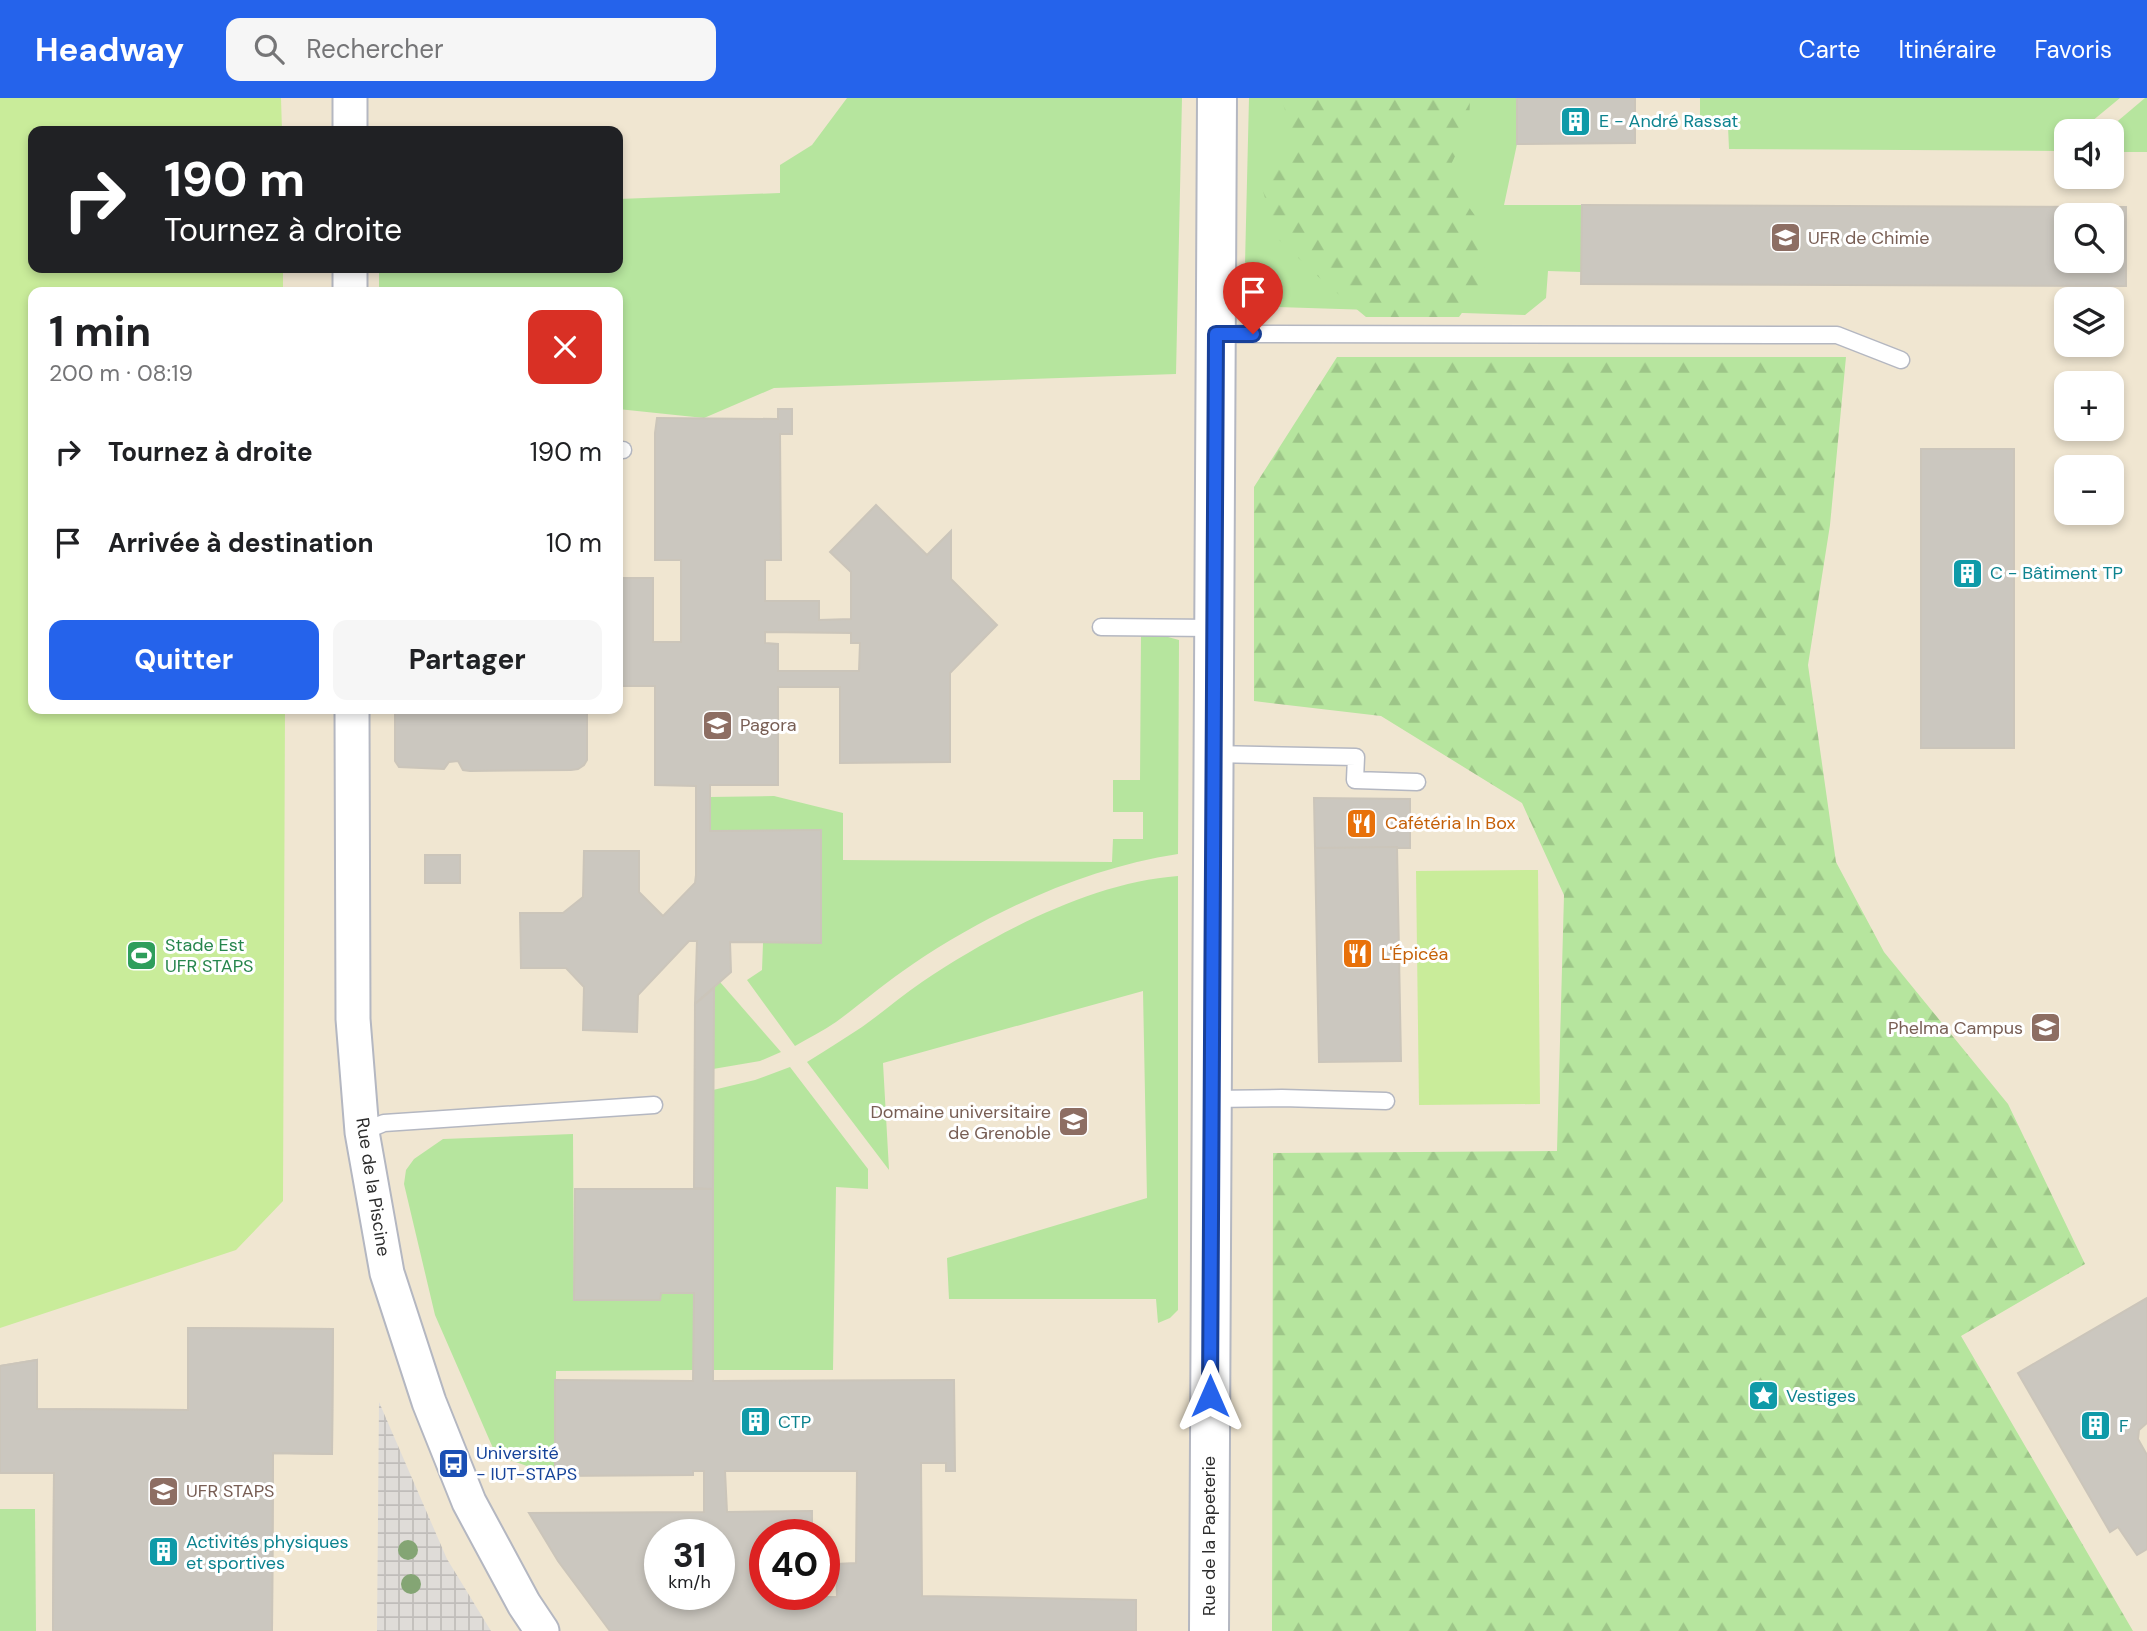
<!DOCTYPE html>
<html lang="fr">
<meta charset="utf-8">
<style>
body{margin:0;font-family:"DM Sans",sans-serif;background:#f6f6f6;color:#202124;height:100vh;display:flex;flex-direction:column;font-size:26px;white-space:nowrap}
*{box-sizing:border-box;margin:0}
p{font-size:23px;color:#757577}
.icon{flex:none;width:38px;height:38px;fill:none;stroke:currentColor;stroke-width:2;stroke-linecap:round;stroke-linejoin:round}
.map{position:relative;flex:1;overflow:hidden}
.panel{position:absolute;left:28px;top:189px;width:595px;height:427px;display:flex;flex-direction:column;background:#fff;border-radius:14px;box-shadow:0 4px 10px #0003}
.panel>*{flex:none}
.hud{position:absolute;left:28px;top:28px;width:595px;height:147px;border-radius:14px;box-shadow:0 4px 10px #0003;background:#202124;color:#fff;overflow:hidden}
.tools{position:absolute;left:2054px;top:21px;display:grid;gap:14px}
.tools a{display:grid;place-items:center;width:70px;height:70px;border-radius:14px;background:#fff;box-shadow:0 4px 10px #0003;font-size:35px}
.speed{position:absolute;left:644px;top:1421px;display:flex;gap:14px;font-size:35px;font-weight:700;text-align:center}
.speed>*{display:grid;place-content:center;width:91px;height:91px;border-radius:50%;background:#fff;box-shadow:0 4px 10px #0003;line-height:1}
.speed small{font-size:18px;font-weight:400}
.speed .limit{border:10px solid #d22;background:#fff;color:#111}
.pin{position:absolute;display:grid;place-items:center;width:60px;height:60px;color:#fff;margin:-72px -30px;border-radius:50% 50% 50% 0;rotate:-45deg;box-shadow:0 0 7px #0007}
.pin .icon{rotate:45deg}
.me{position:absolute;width:77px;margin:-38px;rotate:0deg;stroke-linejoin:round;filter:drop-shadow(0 0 5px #0008)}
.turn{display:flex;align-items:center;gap:24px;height:147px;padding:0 21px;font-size:32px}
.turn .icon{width:91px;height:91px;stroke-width:2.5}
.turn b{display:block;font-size:49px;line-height:60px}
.round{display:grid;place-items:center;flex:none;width:74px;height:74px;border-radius:14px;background:#f6f6f6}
.head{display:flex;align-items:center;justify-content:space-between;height:119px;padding:0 21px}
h1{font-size:42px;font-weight:700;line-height:52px}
.primary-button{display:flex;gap:14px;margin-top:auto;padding:14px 21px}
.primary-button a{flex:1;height:80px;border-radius:14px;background:#2563eb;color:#fff;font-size:28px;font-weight:700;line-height:80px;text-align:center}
.primary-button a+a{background:#f6f6f6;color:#202124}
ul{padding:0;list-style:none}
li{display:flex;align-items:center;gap:21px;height:91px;padding:0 21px}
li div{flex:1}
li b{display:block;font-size:26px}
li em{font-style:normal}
header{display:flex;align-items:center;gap:42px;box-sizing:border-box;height:98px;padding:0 35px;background:#2563eb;color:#fff}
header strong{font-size:33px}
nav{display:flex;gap:38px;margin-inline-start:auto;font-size:24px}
.search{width:490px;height:63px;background:#f6f6f6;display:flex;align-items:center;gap:18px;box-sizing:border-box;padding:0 24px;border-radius:14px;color:#757577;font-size:26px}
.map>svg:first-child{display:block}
</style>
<header>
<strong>Headway</strong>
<div class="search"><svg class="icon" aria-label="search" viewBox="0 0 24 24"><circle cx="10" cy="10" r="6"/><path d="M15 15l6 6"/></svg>Rechercher</div>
<nav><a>Carte</a><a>Itinéraire</a><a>Favoris</a></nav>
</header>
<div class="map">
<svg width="2147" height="1533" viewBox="0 0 2147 1533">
<defs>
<pattern id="forest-firs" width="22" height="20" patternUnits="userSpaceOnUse" patternTransform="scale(1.75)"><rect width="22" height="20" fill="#b6e59e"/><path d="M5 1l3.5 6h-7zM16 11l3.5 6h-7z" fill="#9dc588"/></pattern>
<pattern id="plaza-grid" width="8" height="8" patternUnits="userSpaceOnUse" patternTransform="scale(1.75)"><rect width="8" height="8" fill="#dfdcd8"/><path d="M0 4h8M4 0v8" fill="none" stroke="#c0bdba"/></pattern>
</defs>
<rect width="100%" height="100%" fill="#efe9e1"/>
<path fill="#f0e6d1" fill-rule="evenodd" d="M0 0H2147V1533H0ZM33 33H618V170H33ZM2067 33H2112V79H2067ZM2067 117H2112V163H2067ZM33 194H618V611H33ZM2067 201H2112V247H2067ZM2067 285H2112V331H2067ZM2067 369H2112V415H2067ZM660 1437H719V1496H660ZM765 1437H824V1496H765Z"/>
<g fill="#b6e59e">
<path d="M847 0H1182L1176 276 774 290 704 320 618 311V194H379V170H618V101L780 95V67L812 47Z"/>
<path d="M1249 0H1517V46L1504 107H1582L1581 174 1548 173 1546 200 1525 217 1244 208Z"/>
<path d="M1700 0H2120L2080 33H2067V44L2057 53 1729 51 1728 28 1700 26Z"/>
<path d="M2145 0H2147V54H2112V33H2106Z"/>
<path d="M1141 536 1168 539 1179 542 1178 756C1085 770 990 814 913 866 886 884 862 905 836 924 823 933 808 940 795 948L747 882 762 872 763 845 821 844V732L710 733V699L774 698 843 715V762L1112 764 1113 741H1143V714H1113V682H1140Z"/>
<path d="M1178 778V1212L1170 1220 1158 1225 1156 1201H949L947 1160 1147 1100 1143 893 883 965 889 1072 807 964C826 952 844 941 862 929 882 915 901 898 922 884 993 836 1092 784 1178 778Z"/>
<path d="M720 884 781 954 760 963 713 971 714 890Z"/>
<path d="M790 969 868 1071V1091L836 1089 833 1272H713V992L755 982Z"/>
<path d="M573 1036 574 1202H660L661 1195H694L693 1272 556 1273 555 1378 496 1357 435 1217 404 1086 406 1072 414 1061 443 1041Z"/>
<path d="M35 1411 36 1533H0V1411Z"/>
</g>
<g fill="url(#forest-firs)">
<path d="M1281 0H1470L1469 29 1446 77 1476 119 1486 181 1459 219H1366L1325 185 1277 140 1262 90 1294 39Z"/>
<path d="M1337 259H1846L1830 427 1808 567 1836 764 1884 854 2008 1006 2085 1166 1961 1238 2133 1533H1272L1273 1055 1557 1053 1564 797 1522 705 1381 618 1254 603V389Z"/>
</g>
<g fill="#c9ec9a">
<path d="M0 0H281L282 33H33V170H283V194H33V611H285L283 1103 236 1152 0 1230Z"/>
<path d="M1538 772 1540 1006 1419 1007 1416 773Z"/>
</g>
<path fill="url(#plaza-grid)" d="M379 1304 447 1461 491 1533H377Z"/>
<g fill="#cbc7bf" stroke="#cbc5ba" stroke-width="2" fill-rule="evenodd">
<path d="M1517 0H1635V45L1517 46Z"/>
<path d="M1582 107 2126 109V188L1581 186ZM2067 117H2112V163H2067Z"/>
<path d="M778 311H792V336H780L781 462H765V503H819V522L851 521V474L830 454 876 407 927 457 951 433V481L997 527 950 575V664L840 665V589H778V687H710V733L821 732V845L730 844 731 874 695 906 697 843H689L638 897 637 934 583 932 584 889 566 870H521L520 815H563L583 799 584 753H639V794L663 818 695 785 696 777V688L655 687V588H618V480H653V544H681V462H655V335L657 320 778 321ZM765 534 851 535V545H860L859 573H778V546L765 545Z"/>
<rect x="1921" y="351" width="93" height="299"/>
<path d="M395 611H587V662L584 667 578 671 571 672 470 673 463 672 458 663 449 664 444 671 399 669 395 663Z"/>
<path d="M1314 700 1410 701V750H1315Z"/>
<path d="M1397 749 1401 963 1319 964 1315 750Z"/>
<rect x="425" y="757" width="35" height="28"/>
<path d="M714 890 713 1091 694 1090 695 906Z"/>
<path d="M575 1091H713V1283L954 1282 955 1373H946V1365H921L922 1498 1136 1502V1533H610L558 1463 529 1415 704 1414V1373H693V1377L555 1378V1282L693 1283 694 1195H661L660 1202H574ZM725 1373H857L856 1465 836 1466 837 1499H812V1496H765V1437H812V1413L727 1414ZM660 1437H719V1496H660Z"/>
<path d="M2147 1200V1325L2139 1332 2138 1341 2147 1357V1451L2137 1457 2118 1429 2110 1434 2018 1275Z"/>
<path d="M188 1230 333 1231 332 1356 273 1355 272 1533H53L54 1375H0V1268L37 1262V1311L188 1312ZM138 1412H225V1496L138 1497Z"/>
<path d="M188 1230 333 1231 332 1356 273 1355 272 1533H53L54 1375H0V1268L37 1262V1311L188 1312Z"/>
</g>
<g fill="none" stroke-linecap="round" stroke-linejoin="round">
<defs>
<g id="service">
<path d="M1216 236 1837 237 1901 262"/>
<path d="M618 352H623"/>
<path d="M1101 529 1214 530"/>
<path d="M1213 656 1356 659 1355 682 1417 684"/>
<path d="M1211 1001 1282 1000 1386 1003"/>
<path d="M362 1034 384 1025 654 1007"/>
</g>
<g id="minor">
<path d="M350 33V0"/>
<path d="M350 170V194"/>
<path d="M352 611 353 921 362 1034 387 1175 429 1304 469 1404 524 1506 542 1533"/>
</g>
<path id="tertiary" d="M1209 1533 1217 0"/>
</defs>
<use href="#service" stroke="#b4b7c1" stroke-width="19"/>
<use href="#minor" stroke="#b4b7c1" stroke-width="37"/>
<use href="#tertiary" stroke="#b4b7c1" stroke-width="42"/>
<use href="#service" stroke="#fff" stroke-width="16"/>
<use href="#minor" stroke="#fff" stroke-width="33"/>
<use href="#tertiary" stroke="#fff" stroke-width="38"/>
</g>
<g fill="#84a574">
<circle cx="408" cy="1452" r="10"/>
<circle cx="411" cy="1486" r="10"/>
</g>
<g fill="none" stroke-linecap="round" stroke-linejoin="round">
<defs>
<path id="route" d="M1210 1298 1216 236H1253"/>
</defs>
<use href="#route" stroke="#184099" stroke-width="18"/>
<use href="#route" stroke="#2563eb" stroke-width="12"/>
</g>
<defs>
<symbol id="building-square" viewBox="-11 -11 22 22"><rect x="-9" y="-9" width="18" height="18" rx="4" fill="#0f9aa8" stroke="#fff"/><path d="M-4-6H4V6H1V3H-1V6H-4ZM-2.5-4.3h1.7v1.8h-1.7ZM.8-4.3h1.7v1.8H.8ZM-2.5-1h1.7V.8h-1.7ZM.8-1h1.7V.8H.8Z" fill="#fff"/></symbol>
<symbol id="university-square" viewBox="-11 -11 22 22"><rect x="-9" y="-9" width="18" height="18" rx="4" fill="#8d6e63" stroke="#fff"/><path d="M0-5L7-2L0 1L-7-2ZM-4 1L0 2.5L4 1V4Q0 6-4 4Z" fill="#fff"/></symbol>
<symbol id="restaurant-square" viewBox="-11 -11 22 22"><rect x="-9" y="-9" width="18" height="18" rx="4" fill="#e8710a" stroke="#fff"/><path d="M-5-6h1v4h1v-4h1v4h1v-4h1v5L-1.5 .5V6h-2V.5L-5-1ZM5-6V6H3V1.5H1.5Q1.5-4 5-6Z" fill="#fff"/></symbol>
<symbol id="stadium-square" viewBox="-11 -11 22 22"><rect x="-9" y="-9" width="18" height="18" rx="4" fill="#2e9e5b" stroke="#fff"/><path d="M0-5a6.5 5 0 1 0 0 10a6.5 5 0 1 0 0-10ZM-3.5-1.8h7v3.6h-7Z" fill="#fff"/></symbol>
<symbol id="sight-square" viewBox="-11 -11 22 22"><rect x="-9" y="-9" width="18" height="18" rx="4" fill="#0f9aa8" stroke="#fff"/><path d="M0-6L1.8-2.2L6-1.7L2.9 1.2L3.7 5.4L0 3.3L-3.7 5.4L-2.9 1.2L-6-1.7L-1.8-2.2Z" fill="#fff"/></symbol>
<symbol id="bus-square" viewBox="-11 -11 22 22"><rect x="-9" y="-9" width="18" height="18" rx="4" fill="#1a4fb4" stroke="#fff"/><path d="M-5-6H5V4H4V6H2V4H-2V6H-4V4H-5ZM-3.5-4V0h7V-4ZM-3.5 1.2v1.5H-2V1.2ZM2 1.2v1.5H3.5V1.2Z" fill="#fff"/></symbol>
</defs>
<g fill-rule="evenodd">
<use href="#building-square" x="1558" y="6" width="35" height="35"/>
<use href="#university-square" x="1768" y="122" width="35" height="35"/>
<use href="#building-square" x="1950" y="458" width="35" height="35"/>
<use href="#university-square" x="700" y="610" width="35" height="35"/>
<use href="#restaurant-square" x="1344" y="708" width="35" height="35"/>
<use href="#restaurant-square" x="1340" y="838" width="35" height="35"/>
<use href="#stadium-square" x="124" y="840" width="35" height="35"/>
<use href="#university-square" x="2028" y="912" width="35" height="35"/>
<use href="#university-square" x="1056" y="1006" width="35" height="35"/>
<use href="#sight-square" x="1746" y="1280" width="35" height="35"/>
<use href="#building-square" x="738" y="1306" width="35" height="35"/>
<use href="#building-square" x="2078" y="1310" width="35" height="35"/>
<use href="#bus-square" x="436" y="1348" width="35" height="35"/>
<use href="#university-square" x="146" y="1376" width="35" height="35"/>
<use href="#building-square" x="146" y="1436" width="35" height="35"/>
</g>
<g text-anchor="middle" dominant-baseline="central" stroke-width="6" stroke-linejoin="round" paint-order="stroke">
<g font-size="18" fill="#0d838f" stroke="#fff" text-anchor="start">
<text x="1599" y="23">E - André Rassat</text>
<text x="1990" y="475">C - Bâtiment TP</text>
<text x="1786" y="1298">Vestiges</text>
<text x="778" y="1324">CTP</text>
<text x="2119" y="1328">F</text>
<text x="186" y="1444">Activités physiques<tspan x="186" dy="21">et sportives</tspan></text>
</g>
<g font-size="18" fill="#785e54" stroke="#fff" text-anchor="start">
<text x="1808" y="140">UFR de Chimie</text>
<text x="740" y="627">Pagora</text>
<text x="2023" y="930" text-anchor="end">Phelma Campus</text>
<text x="1051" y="1014" text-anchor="end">Domaine universitaire<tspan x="1051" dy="21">de Grenoble</tspan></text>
<text x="186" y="1393">UFR STAPS</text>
</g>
<g font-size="18" fill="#c56008" stroke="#fff" text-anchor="start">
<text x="1385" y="725">Cafétéria In Box</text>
<text x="1381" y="856">L'Épicéa</text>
</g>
<g font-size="18" fill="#27864d" stroke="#fff" text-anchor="start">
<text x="165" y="847">Stade Est<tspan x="165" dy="21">UFR STAPS</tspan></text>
</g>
<g font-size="18" fill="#2e2e2e" stroke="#fff">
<text transform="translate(373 1089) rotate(81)">Rue de la Piscine</text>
<text transform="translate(1209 1438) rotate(-90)">Rue de la Papeterie</text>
</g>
<g font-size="18" fill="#164399" stroke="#fff" text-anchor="start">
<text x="476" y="1355">Université<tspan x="476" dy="21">- IUT-STAPS</tspan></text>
</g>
</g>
</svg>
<div class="tools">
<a><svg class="icon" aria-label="sound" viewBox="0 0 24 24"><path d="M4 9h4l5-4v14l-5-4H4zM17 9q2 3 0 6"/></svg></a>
<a><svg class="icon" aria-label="search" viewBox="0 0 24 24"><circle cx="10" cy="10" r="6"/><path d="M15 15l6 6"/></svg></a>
<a><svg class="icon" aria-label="layers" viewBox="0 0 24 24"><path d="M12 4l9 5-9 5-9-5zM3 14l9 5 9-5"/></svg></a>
<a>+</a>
<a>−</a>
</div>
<div class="speed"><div>31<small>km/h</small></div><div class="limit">40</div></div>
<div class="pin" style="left:1253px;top:236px;background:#d93025"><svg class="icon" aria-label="arrive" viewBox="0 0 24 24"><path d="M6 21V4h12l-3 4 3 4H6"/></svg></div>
<svg class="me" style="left:1210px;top:1298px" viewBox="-20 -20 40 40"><path d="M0-17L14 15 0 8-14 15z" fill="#2563eb" stroke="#fff" stroke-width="4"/></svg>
<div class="hud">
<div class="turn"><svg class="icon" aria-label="right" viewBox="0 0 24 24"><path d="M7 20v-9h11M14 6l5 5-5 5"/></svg><div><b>190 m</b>Tournez à droite</div></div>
</div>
<section class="panel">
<div class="head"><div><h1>1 min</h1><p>200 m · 08:19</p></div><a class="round" style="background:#d93025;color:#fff"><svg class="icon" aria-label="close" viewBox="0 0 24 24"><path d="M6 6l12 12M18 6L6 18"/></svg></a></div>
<ul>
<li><svg class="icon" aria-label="right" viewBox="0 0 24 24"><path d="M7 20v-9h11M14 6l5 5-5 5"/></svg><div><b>Tournez à droite</b></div><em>190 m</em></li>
<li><svg class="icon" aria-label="arrive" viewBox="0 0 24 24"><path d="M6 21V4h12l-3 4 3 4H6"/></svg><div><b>Arrivée à destination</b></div><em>10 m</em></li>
</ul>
<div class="primary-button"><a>Quitter</a><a>Partager</a></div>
</section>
</div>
